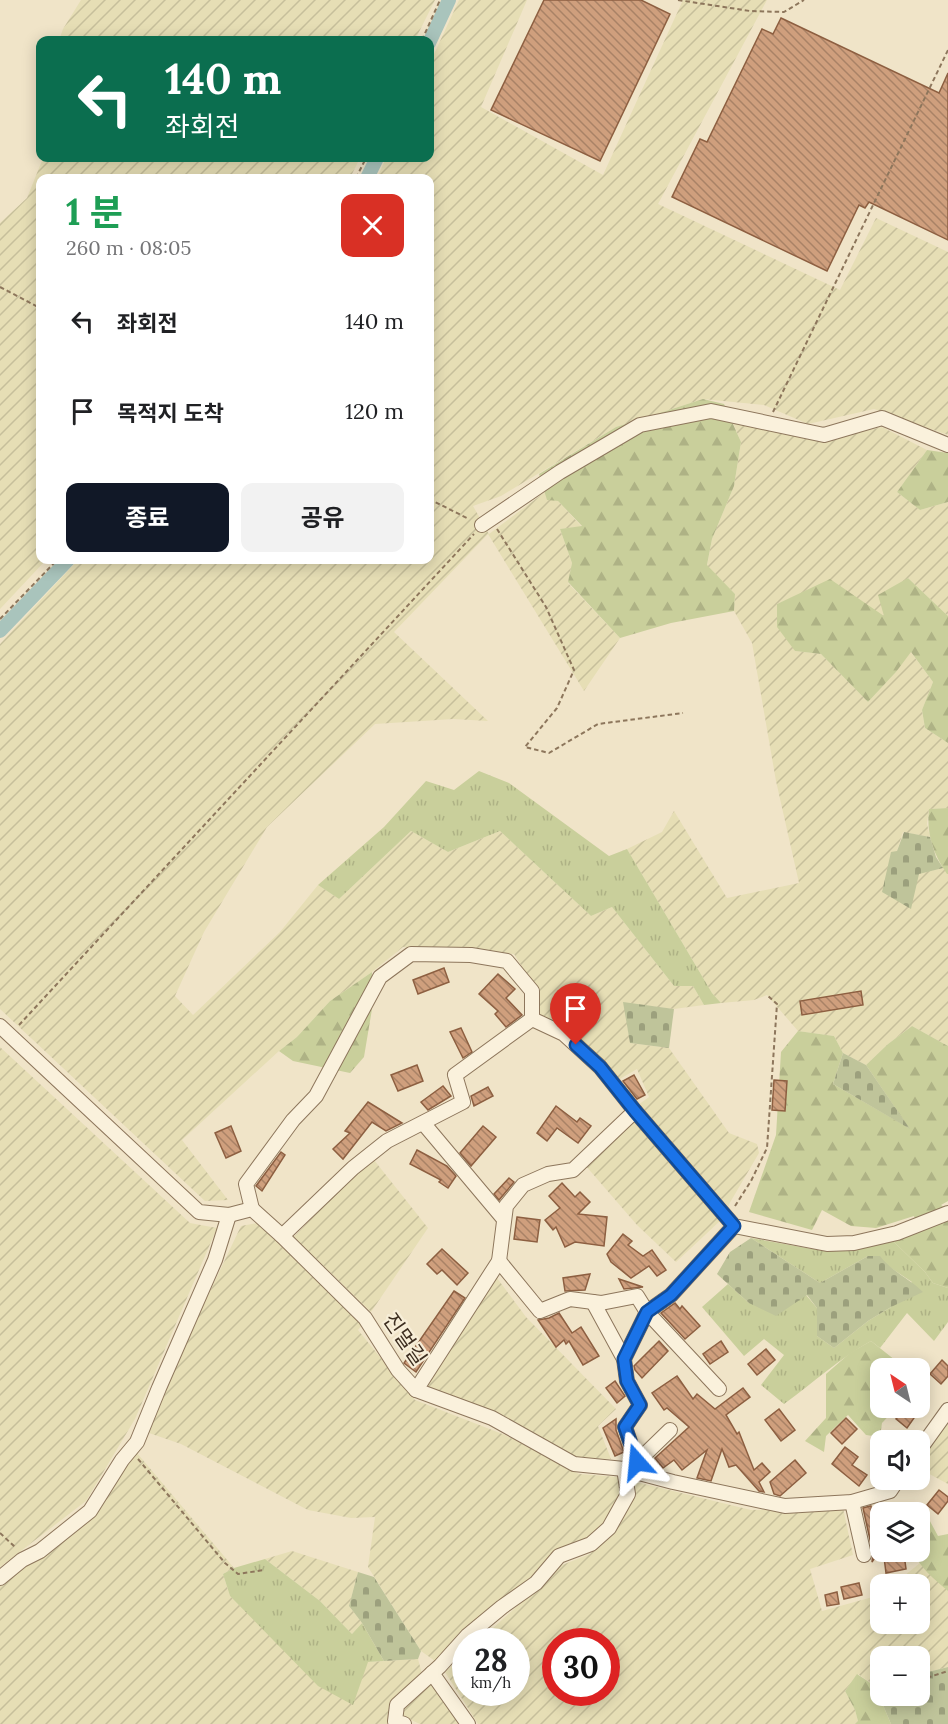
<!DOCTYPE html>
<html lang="ko">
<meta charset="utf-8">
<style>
body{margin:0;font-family:Lora,"Noto Sans KR",serif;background:#f2f2f2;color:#202124;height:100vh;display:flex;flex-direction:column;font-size:22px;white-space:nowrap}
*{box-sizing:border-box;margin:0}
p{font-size:20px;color:#757577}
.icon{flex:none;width:33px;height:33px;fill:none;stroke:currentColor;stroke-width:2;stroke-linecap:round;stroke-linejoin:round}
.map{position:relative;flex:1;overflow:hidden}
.side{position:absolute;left:36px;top:174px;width:398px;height:390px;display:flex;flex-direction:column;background:#fff;border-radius:12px;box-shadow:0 3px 15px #0003}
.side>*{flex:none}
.guide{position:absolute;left:36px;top:36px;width:398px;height:126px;border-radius:12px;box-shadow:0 3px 15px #0003;background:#0b6e4f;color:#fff;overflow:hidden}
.needle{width:39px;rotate:325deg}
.tools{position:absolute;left:870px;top:1358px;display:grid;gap:12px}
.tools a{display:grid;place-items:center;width:60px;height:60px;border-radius:12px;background:#fff;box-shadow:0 3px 15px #0003;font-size:30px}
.speed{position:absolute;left:452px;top:1628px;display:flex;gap:12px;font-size:30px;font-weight:700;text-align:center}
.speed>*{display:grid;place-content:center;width:78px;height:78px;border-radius:50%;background:#fff;box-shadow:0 3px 15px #0003;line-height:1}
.speed small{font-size:15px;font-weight:400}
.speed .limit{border:9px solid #d22;background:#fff;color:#111}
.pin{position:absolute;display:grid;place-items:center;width:51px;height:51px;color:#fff;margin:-62px -26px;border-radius:50% 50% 50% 0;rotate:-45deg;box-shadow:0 0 6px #0007}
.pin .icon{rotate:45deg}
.me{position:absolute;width:66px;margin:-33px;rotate:342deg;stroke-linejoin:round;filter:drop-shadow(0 0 4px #0008)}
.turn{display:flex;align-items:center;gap:21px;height:126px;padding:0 30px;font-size:27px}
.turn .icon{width:78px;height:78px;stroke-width:2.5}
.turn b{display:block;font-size:42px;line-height:51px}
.round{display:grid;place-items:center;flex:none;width:63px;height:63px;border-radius:12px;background:#f2f2f2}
.head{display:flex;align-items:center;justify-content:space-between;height:102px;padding:0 30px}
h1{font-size:36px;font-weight:700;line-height:45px;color:#1e9e55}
.cta{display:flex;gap:12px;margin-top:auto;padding:12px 30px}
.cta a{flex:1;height:69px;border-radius:12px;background:#111827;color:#fff;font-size:24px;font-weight:700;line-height:69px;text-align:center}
.cta a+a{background:#f2f2f2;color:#202124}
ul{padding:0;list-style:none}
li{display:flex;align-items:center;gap:18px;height:90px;padding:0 30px}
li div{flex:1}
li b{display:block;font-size:22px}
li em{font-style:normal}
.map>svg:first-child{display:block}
</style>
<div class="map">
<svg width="948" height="1724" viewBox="0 0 948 1724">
<defs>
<pattern id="farmland-furrows" width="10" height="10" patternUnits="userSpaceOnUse" patternTransform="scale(1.5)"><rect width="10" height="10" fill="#e6deb5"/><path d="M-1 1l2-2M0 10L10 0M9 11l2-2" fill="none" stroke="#c6bf9b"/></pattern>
<pattern id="grass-tufts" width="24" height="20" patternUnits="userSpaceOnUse" patternTransform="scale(1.5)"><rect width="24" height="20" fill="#c9cf9b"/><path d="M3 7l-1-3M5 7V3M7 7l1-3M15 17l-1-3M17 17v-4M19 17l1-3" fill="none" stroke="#aeb285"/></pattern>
<pattern id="forest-firs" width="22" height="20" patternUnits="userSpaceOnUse" patternTransform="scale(1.5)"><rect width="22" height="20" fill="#c9cf9b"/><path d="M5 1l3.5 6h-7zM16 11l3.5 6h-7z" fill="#aeb285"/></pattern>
<pattern id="cemetery-stones" width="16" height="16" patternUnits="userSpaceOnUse" patternTransform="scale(1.5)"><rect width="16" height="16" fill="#bfc49a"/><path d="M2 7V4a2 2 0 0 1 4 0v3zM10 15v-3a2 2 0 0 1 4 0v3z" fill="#9ca07d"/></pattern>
<pattern id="building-back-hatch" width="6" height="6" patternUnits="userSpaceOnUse" patternTransform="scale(1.5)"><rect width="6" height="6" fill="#cf9f7d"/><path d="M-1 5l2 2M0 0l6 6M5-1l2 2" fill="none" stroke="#a98266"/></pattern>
</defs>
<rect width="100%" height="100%" fill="#f0e4c8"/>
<g fill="url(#farmland-furrows)" fill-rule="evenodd">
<path d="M81 0H435L415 40H59L63 29Z"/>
<path d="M459 0H527L481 107 603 175 683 0H767L658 204 840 290 876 218 948 252V435L874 409 808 424 764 405 703 399 616 427 501 496 473 506 489 534 545 492 548 499 558 501 582 527 560 529 572 563 568 583 620 638 584 691 488 534 394 632 488 721 453 719 375 724 267 827 204 932 175 996 193 1015 280 932 318 885 339 899 411 831 448 852 500 831 591 916 612 907 674 986H693L704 1005 674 1009 624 1003 630 1043 669 1048 729 1133 757 1144 759 1153 728 1206 638 1105 649 1097 637 1069 618 1080 538 1015V992L514 954 403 947 372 972 330 1001 297 1037 279 1051 182 1140 228 1200 205 1201 0 1009V644L78 560H429V178H377L386 158H429V65Z"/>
<path d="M43 158H360L350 178H40V560H46L0 609V223L27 198Z"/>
<path d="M733 423 824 441 882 427 927 450 897 492 920 510 948 502V616L908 578 885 617 803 593 777 604 795 651 821 654 868 702 896 672 910 651 933 682 922 710 925 728 948 743V808L929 809 927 824 930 837 903 832 897 851 919 873 943 868 948 874V1046L912 1026 888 1044 866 1065 843 1053 834 1036 798 1031 767 995 754 1000 721 1003 712 993 627 849 662 832 674 811 727 898 799 883 776 781 752 643 734 611 735 594 707 566 712 539 734 486 741 442Z"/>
<path d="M0 1047 190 1223 217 1228 135 1419 86 1501 0 1567Z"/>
<path d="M635 1119 720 1221 676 1262 637 1225 585 1165Z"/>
<path d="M374 1160 428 1228 371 1312 294 1237 351 1177Z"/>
<path d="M257 1223 363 1324 358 1330 415 1400 505 1435 579 1474 618 1477 623 1485V1497L602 1528 586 1541 543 1569 495 1605 435 1661 421 1651 368 1567 375 1517 351 1518 308 1510 181 1444 149 1433 185 1344 241 1226Z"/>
<path d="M497 1278 526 1317 616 1409 598 1426 611 1459 578 1458 501 1414 423 1386Z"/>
<path d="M948 1418V1484L920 1469V1458Z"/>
<path d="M137 1453 234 1568 223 1574 230 1596 257 1622 369 1662 418 1659 422 1674 392 1711 389 1724H0V1586L98 1512 126 1465Z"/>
<path d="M632 1481 751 1510 843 1508 853 1555 810 1569 822 1611 880 1595V1623H920V1584H894L920 1563 948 1591V1667L920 1674V1656H880V1684L875 1686 858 1674 845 1691 855 1710 858 1721 855 1724H478L445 1672 465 1654V1692H516V1641H479L562 1565 590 1554 623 1518ZM555 1641H606V1692H555Z"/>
<path d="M292 1551 358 1572 349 1606 362 1623 352 1634 320 1601 265 1559Z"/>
<path d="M430 1681 460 1724H420L400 1715 403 1705Z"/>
</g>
<g fill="url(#grass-tufts)">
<path d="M479 771 509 783 609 856 627 849 712 993 721 1003 704 1005 693 986H674L612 907 591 916 500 831 448 852 411 831 339 899 318 885 384 827 426 781 454 790Z"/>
<path d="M751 1238 812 1249 857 1248 892 1240 925 1272 933 1283 948 1288V1322L934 1341 907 1313 880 1348 871 1341C840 1358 813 1383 784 1404L761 1385 784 1355 764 1339 744 1356 702 1307 728 1284 749 1303 806 1295 817 1308V1336L834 1348 868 1321 891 1307 912 1282 885 1264 868 1256 820 1283Z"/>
<path d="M265 1559 320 1601 352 1634 362 1623 384 1661 368 1662 353 1705 318 1686 230 1596 223 1574 234 1568Z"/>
</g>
<g fill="url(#forest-firs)">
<path d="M703 399 724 404 741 442 734 486 712 539 707 565 735 594 734 611 671 623 620 638 568 582 572 563 560 529 582 526 558 501 547 500 539 474 616 427Z"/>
<path d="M927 450 948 453V502L920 510 897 492Z"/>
<path d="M908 578 948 616V743L925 728 922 710 933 682 911 652 896 672 868 702 821 654 795 651 777 627V604L830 579 884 616 878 595Z"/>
<path d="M948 808V874H947C933 854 926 833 929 809Z"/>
<path d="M372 972V1009L364 1057 350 1073 293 1061 279 1051 297 1037 330 1001Z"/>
<path d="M912 1026 948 1046V1201L941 1205 948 1210V1288L933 1283 925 1272 892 1240 919 1229 914 1216 876 1228 851 1226 822 1210 812 1230 749 1212 776 1135 781 1052 798 1031 834 1036 843 1053 833 1084 909 1128 866 1065 888 1044Z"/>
<path d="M871 1341 900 1364 902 1368H880V1407H897L882 1423 880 1437 866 1435 848 1415 826 1436 824 1452 805 1441 826 1418V1374L850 1353Z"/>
<path d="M914 1511 925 1512 938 1536 948 1534V1591C935 1580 919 1567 913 1551H920V1512Z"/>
<path d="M857 1674 875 1686 891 1724H855L858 1721 855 1710 845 1691Z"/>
</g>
<g fill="url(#cemetery-stones)">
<path d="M904 832 930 837 936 857 943 868 919 874 911 909 882 892 891 852 897 851Z"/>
<path d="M623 1002 674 1009 669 1048 630 1043Z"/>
<path d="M843 1053 866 1065 910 1129 833 1084Z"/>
<path d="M751 1238 820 1283 868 1256H880C891 1271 910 1279 923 1292L891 1307 868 1321 834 1348 817 1336V1308L807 1295 776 1316 749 1303 717 1274 730 1252Z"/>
<path d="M358 1572 374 1577 421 1651 418 1659 384 1661 362 1623 349 1606Z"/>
<path d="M948 1667V1724H891L875 1686 880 1684V1695H920V1674Z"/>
</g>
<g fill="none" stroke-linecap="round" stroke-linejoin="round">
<g stroke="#a9c4bc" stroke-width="14">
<path d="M429 43 449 0"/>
<path d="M367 178 377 158"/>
<path d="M0 631 68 560"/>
</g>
</g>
<g fill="url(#building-back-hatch)" stroke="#8d5f41" stroke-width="1.5">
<path d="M544 0H641L670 14 600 161 491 110Z"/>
<path d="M781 18 939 93 948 73V240L869 202 865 208 859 205 827 271 672 197 700 139 707 142 762 29 773 34Z"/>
<path d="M444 968 449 982 418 994 413 980Z"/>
<path d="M498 974 515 989 506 998 522 1015 506 1027 495 1014 498 1011 479 994Z"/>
<path d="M861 991 863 1005 802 1015 800 1001Z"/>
<path d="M461 1028 472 1052 463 1058 450 1032Z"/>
<path d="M417 1065 423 1081 398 1091 391 1075Z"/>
<path d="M634 1075 645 1095 637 1099 623 1081Z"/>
<path d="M774 1080 787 1081 785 1111 772 1110Z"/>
<path d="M443 1086 451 1096 428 1110 421 1102Z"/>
<path d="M488 1087 493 1096 474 1106 471 1096Z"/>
<path d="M368 1102 402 1123 386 1131 372 1122 343 1159 333 1149 350 1133 345 1131Z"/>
<path d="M556 1106 577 1122 580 1118 591 1126 578 1143 557 1128 547 1141 537 1133Z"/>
<path d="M231 1126 241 1151 226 1158 215 1133Z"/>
<path d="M483 1126 496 1137 471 1166 460 1153Z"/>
<path d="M417 1150 447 1166 456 1176 448 1188 439 1182 441 1180 410 1164Z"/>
<path d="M281 1152 285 1155 262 1191 256 1186Z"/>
<path d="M509 1178 514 1182 499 1200 494 1194Z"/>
<path d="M562 1183 575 1197 580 1192 590 1202 578 1214 607 1217 604 1246 575 1242 565 1247 556 1227 553 1230 545 1220 560 1208 549 1196Z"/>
<path d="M517 1217 540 1220 537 1242 514 1239Z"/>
<path d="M623 1234 632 1241 628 1245 643 1256 652 1250 666 1270 657 1276 649 1266 631 1278 611 1262 607 1254Z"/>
<path d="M442 1249 468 1273 457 1285 442 1270 437 1274 427 1264Z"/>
<path d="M590 1274 585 1290 565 1291 563 1278Z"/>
<path d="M619 1279 643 1287 624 1289Z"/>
<path d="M454 1291 465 1298 416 1372 404 1363Z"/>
<path d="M675 1303 680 1309 682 1306 700 1326 685 1339 661 1313Z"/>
<path d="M559 1313 572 1333 581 1327 599 1356 583 1365 569 1341 566 1344 564 1340 556 1347 538 1320 549 1318Z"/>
<path d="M659 1341 668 1351 642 1378 635 1370 634 1366Z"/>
<path d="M721 1341 728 1352 710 1364 703 1354Z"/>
<path d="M766 1349 775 1360 757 1375 748 1364Z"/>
<path d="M942 1360 948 1366V1376L941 1384 930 1374Z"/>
<path d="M677 1376 693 1399 697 1394 715 1409 743 1388 750 1397 726 1415 737 1434 739 1432 754 1470 762 1463 770 1472 759 1482 764 1492 759 1491 736 1465 729 1467 722 1449 711 1481 697 1478 707 1450 682 1470 674 1460 663 1468 655 1458 689 1427 667 1408 664 1410 652 1393Z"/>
<path d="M615 1381 625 1396 617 1403 606 1388Z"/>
<path d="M779 1409 795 1430 781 1441 765 1420Z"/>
<path d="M903 1410 914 1418 907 1428 896 1419Z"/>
<path d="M846 1418 857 1429 842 1444 831 1433Z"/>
<path d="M616 1419V1430L624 1452 615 1456 603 1428Z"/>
<path d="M845 1447 858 1457 852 1465 867 1475 859 1486 832 1464Z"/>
<path d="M795 1460 806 1473 780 1496 774 1494 770 1482Z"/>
<path d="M939 1490 948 1497V1501L938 1514 927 1505Z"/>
<path d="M870 1506H871L874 1530 880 1521V1550L872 1562 873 1553 863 1508Z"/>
<path d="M904 1554 906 1569 886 1573 884 1557Z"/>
<path d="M859 1583 862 1595 844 1599 841 1587Z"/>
<path d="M837 1592 839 1604 827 1606 825 1595Z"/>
</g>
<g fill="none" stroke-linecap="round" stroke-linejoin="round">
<defs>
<g id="minor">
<path d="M482 525 560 472 640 425 711 411 824 435 882 418 948 445"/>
<path d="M532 1019 564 1034 600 1067 635 1111 734 1226 827 1244 854 1243 897 1233 948 1213"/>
<path d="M0 1026 199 1212 229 1215 252 1209 282 1236 365 1318 398 1370 416 1390 492 1418 574 1464 624 1469 673 1482 785 1506 852 1502 890 1491 898 1479"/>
<path d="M424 1124 503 1218"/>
<path d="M252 1209 246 1184 293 1120 316 1096 380 977 411 954 471 955 507 961 532 991V1019L455 1075 463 1102 387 1141 353 1168 282 1236"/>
<path d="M499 1261 540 1311 570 1299 601 1303 637 1296 647 1312 671 1295 734 1226"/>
<path d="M593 1302 624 1359"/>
<path d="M416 1390 499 1261 506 1206 523 1185 548 1174 573 1170 635 1111"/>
<path d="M920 1449 948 1410"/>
<path d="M637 1462 625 1427 640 1405 627 1381 624 1359 647 1312 719 1389"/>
<path d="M642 1465 637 1462 670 1430"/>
<path d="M852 1502 864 1555"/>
<path d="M0 1578 22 1560 40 1551 90 1511 122 1460 137 1442 159 1388 215 1260 229 1215"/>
<path d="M432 1673 468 1724"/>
<path d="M404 1724 395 1721 397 1705 440 1666 467 1636 502 1607 536 1583 559 1556 591 1544 609 1528 628 1494 624 1469"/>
</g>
</defs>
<use href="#minor" stroke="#8d765c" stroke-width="16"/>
<g stroke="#8d765c" stroke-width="2" stroke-dasharray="4.5 3" stroke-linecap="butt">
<path d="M678 0 750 11 784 12 804 0"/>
<path d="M422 40 440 0"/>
<path d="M356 178 366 158"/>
<path d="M0 287 40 308"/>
<path d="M773 412 948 50"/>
<path d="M429 499 469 519"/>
<path d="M497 529 546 607 574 670 557 708 525 747 549 753 598 724 683 713"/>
<path d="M0 619 57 560"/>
<path d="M19 1025 474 534"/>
<path d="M735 1206 751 1181 767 1148 777 1004 767 995"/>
<path d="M138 1459 225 1563 238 1574 264 1570"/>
<path d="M0 1533 15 1547"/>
<path d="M920 1680 948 1671"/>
</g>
<use href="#minor" stroke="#faf1dc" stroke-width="14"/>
</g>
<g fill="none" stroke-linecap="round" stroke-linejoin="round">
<defs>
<path id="route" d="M576 1045 600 1067 635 1111 734 1226 671 1295 647 1312 624 1359 627 1381 640 1405 625 1427 637 1462"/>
</defs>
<use href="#route" stroke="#114b97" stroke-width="15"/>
<use href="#route" stroke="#1a73e8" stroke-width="10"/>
</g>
<g text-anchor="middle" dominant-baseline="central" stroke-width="4.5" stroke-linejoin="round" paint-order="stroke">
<g font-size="21" fill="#3d2e20" stroke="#f7eed8">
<text transform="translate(405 1339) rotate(55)">진멀길</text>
</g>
</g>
</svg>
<div class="tools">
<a><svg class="needle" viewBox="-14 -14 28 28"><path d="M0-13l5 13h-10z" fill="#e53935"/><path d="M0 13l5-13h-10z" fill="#757577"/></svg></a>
<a><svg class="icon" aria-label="sound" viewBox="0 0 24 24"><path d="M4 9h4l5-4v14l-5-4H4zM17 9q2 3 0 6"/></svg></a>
<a><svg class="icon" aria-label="layers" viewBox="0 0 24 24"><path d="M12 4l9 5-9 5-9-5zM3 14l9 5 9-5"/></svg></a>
<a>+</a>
<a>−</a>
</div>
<div class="speed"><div>28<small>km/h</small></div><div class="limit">30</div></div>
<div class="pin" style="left:576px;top:1045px;background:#d93025"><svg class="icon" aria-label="arrive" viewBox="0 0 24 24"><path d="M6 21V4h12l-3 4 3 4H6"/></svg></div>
<svg class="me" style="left:637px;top:1462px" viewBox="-20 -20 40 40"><path d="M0-17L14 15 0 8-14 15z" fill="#1a73e8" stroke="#fff" stroke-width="4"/></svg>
<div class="guide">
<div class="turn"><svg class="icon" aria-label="left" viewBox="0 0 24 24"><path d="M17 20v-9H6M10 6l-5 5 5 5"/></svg><div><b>140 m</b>좌회전</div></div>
</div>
<section class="side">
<div class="head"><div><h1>1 분</h1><p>260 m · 08:05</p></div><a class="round" style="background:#d93025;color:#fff"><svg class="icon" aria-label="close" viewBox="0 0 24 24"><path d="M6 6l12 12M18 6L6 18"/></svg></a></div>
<ul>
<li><svg class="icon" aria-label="left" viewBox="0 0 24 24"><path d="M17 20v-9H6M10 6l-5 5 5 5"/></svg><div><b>좌회전</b></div><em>140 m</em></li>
<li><svg class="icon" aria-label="arrive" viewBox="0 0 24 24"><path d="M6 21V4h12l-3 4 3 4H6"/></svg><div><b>목적지 도착</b></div><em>120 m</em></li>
</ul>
<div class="cta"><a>종료</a><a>공유</a></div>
</section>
</div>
